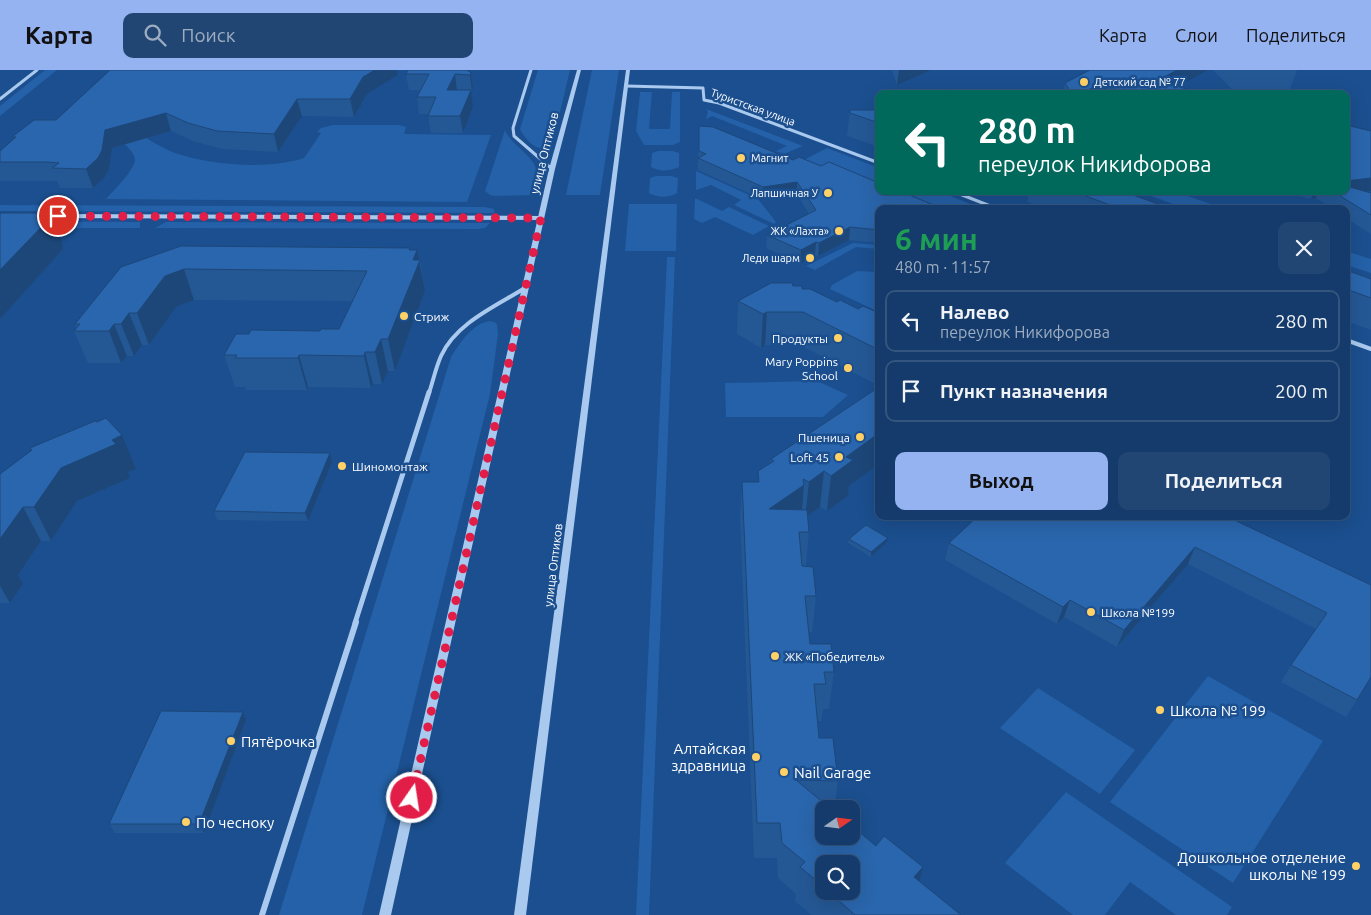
<!DOCTYPE html>
<html lang="ru">
<meta charset="utf-8">
<style>
body{margin:0;font-family:Ubuntu,sans-serif;background:#214673;color:#f1f3f6;height:100vh;display:flex;flex-direction:column;font-size:19px;white-space:nowrap}
*{box-sizing:border-box;margin:0}
p{font-size:16px;color:#9dadc1}
.icon{flex:none;width:28px;height:28px;fill:none;stroke:currentColor;stroke-width:2;stroke-linecap:round;stroke-linejoin:round}
.map{position:relative;flex:1;overflow:hidden}
.sheet{position:absolute;left:875px;top:135px;width:475px;height:315px;display:flex;flex-direction:column;background:#143b6b;border-radius:10px;box-shadow:0 5px 20px #0002,0 0 0 1px #33557e}
.sheet>*{flex:none}
.top-card{position:absolute;left:875px;top:20px;width:475px;height:105px;border-radius:10px;box-shadow:0 5px 20px #0002,0 0 0 1px #33557e;background:#00695c;color:#fff;overflow:hidden}
.needle{width:32px;rotate:76deg}
.tools{position:absolute;left:815px;top:730px;display:grid;gap:10px}
.tools a{display:grid;place-items:center;width:45px;height:45px;border-radius:10px;background:#143b6b;box-shadow:0 5px 20px #0002,0 0 0 1px #33557e;font-size:25px}
.pin{position:absolute;display:grid;place-items:center;width:42px;height:42px;color:#fff;margin:-21px;border:2px solid #fff;border-radius:50%;box-shadow:0 1px 5px #0007}
.me{position:absolute;width:55px;margin:-28px;rotate:13deg;stroke-linejoin:round;filter:drop-shadow(0 0 4px #0008)}
.turn{display:flex;align-items:center;gap:18px;height:105px;padding:0 20px;font-size:22px}
.turn .icon{width:65px;height:65px;stroke-width:2.5}
.turn b{display:block;font-size:35px;line-height:42px}
.round{display:grid;place-items:center;flex:none;width:52px;height:52px;border-radius:10px;background:#214673}
.summary{display:flex;align-items:center;justify-content:space-between;height:85px;padding:0 20px}
h1{font-size:30px;font-weight:600;line-height:38px;color:#1e9e55}
.action{display:flex;gap:10px;margin-top:auto;padding:10px 20px}
.action a{flex:1;height:58px;border-radius:10px;background:#95b2f1;color:#111;font-size:20px;font-weight:600;line-height:58px;text-align:center}
.action a+a{background:#214673;color:#f1f3f6}
ul{padding:0;list-style:none}
li{display:flex;align-items:center;gap:15px;height:62px;margin:0 10px 8px;padding:0 10px;border:2px solid #33557e;border-radius:10px}
li div{flex:1}
li b{display:block;font-size:19px}
li em{font-style:normal}
header{display:flex;align-items:center;gap:30px;box-sizing:border-box;height:70px;padding:0 25px;background:#95b2f1;color:#111}
header strong{font-size:24px}
nav{display:flex;gap:28px;margin-inline-start:auto;font-size:18px}
.search{width:350px;height:45px;background:#214673;display:flex;align-items:center;gap:12px;box-sizing:border-box;padding:0 18px;border-radius:10px;color:#9dadc1;font-size:19px}
.map>svg:first-child{display:block}
</style>
<header>
<strong>Карта</strong>
<div class="search"><svg class="icon" aria-label="search" viewBox="0 0 24 24"><circle cx="10" cy="10" r="6"/><path d="M15 15l6 6"/></svg>Поиск</div>
<nav><a>Карта</a><a>Слои</a><a>Поделиться</a></nav>
</header>
<div class="map">
<svg width="1371" height="845" viewBox="0 0 1371 845">
<rect width="100%" height="100%" fill="#1b4f8f"/>
<g fill="#2461a8">
<path d="M45 0H57L0 46V36Z"/>
<path d="M538 0H570L552 76C538 84 526 71 520 59Z"/>
<path d="M592 0H619L600 125H566Z"/>
<path d="M640 22H652L649 59H670L672 22H680V72L673 75H644L636 61Z"/>
<path d="M706 39 803 76 784 84 776 81 787 76 712 46 706 49 708 42Z"/>
<path d="M333 55H399L406 57 404 64 491 65 467 132 106 129C113 121 135 100 135 89 134 83 128 77 123 73L131 58C145 67 159 77 175 83 211 95 267 100 304 88L321 63 317 62 321 58Z"/>
<path d="M505 60C511 75 536 87 536 101 537 109 532 118 531 125L495 126 490 125 485 121Z"/>
<path d="M827 78 879 98V121H938L983 139H916L796 94Z"/>
<path d="M658 81H673L679 83V97C670 101 660 102 651 97L652 83Z"/>
<path d="M696 101 758 129 776 152 774 154 734 135 741 130 711 115 696 120Z"/>
<path d="M656 106H671L678 108 677 123C669 128 658 128 649 123L650 108Z"/>
<path d="M1137 121H1173L1225 139H1187Z"/>
<path d="M695 128 722 141 729 137 769 156 753 165 715 147 702 153 694 149Z"/>
<path d="M629 134H677L676 181H625Z"/>
<path d="M0 135 485 137 494 139V143L0 141Z"/>
<path d="M0 151 140 152V158H0Z"/>
<path d="M166 152 490 153 485 158 478 159 155 158Z"/>
<path d="M853 173 879 175V179L856 177 815 200 806 196Z"/>
<path d="M1346 181 1371 189V203L1346 195Z"/>
<path d="M667 187H675L649 845H636Z"/>
<path d="M857 201 879 202V242L830 219 832 215Z"/>
<path d="M489 251 494 252 497 254 498 264 490 324 362 845H279L451 287C460 273 471 255 489 251Z"/>
<path d="M817 311 848 325 823 347H726L725 313Z"/>
<path d="M1208 606 1323 671 1233 813 1110 732Z"/>
<path d="M1038 618 1135 680 1100 724 1000 658Z"/>
<path d="M1066 722 1232 837 1227 845H1176L1130 812 1105 845H1073L1005 793Z"/>
</g>
<g fill="none" stroke-linecap="round" stroke-linejoin="round">
<g stroke="#a9c9ee" stroke-width="3">
<path d="M531 0 513 58 514 66 552 99"/>
<path d="M626 16 703 18 704 30 719 33 879 93"/>
<path d="M0 29 37 0"/>
<path d="M952 121 998 139"/>
</g>
<g stroke="#a9c9ee" stroke-width="4">
<path d="M45 146 541 148"/>
<path d="M1346 270 1371 279"/>
<path d="M429 323C433 311 436 297 441 286 456 253 496 236 525 218"/>
</g>
<path stroke="#a9c9ee" stroke-width="5" d="M355 553 429 322"/>
<path stroke="#a9c9ee" stroke-width="6" d="M262 845 356 552"/>
<g fill="#a9c9ee" fill-rule="evenodd">
<path d="M577 0H581L555 99 391 845H379L549 99Z"/>
<path d="M626 0H630L526 845H514Z"/>
</g>
</g>
<g fill="#245895" fill-rule="evenodd">
<path d="M467 0 471 2 473 18 472 21H471L473 37 463 63H431L428 46 429 44H419L417 27 420 20H409L406 4Z"/>
<path d="M892 0H931L897 15Z"/>
<path d="M1090 0H1208L1178 17 1194 24H1063L1065 13Z"/>
<path d="M1213 0H1297L1290 19H1232Z"/>
<path d="M398 5 367 24 354 47 302 46 278 82 222 79 193 71 171 61 112 78 109 99 105 107 93 118H60L57 111H0V81L13 69 12 67 56 50Z"/>
<path d="M850 40H879V77L847 66Z"/>
<path d="M699 56 879 139V173L849 170 818 186 815 185 800 194 766 178 767 165 809 144 797 124 762 129 698 100Z"/>
<path d="M1371 61V121L1367 122 1371 123V164L1346 148V139H1332L1316 128 1311 129 1300 126 1299 123 1284 121H1346Z"/>
<path d="M1029 121H1122L1172 139H1046L1027 132Z"/>
<path d="M410 180 420 190 425 221 395 301H388L382 314H373L371 318 308 317 307 320H246L245 317H235L224 285 249 264 320 261 339 259 352 231 194 230 176 237 149 275H142L134 286H127L121 293H88L74 261 76 258 75 254 121 197Z"/>
<path d="M1346 200 1371 209V260L1346 251Z"/>
<path d="M793 216 837 232 858 239 879 243V316L800 275H765L761 278 737 264 738 231Z"/>
<path d="M879 317V394L849 416 848 426 827 441 820 437 808 446 809 462 806 496 816 526 812 562H809L810 574 834 602 829 639H823L821 651H818L819 668 838 711 834 739H824L919 811 961 845H811L795 831 796 824 778 808 777 788H754L740 448 742 412H758V401L770 393 771 389ZM824 794 851 821H824Z"/>
<path d="M30 378 136 399 128 402 130 408 77 431 51 471H41L18 505 23 514 10 533H0V404L32 381Z"/>
<path d="M332 392 308 451 217 450 214 441Z"/>
<path d="M1212 450 1371 515 1357 630 1346 647 1281 612 1291 595 1316 559 1188 494 1117 577 1064 547 1057 554 945 490 949 473Z"/>
<path d="M849 469 887 472 871 487 848 473Z"/>
<path d="M243 642 246 650 204 763H115L109 754Z"/>
</g>
<g fill="#1d4779">
<path d="M375 0H397L398 5 367 24 354 47 350 29 363 7Z"/>
<path d="M899 0H931L897 15Z"/>
<path d="M1177 0H1208L1165 24 1157 11Z"/>
<path d="M471 2 473 18 472 21 470 5Z"/>
<path d="M455 4 457 21 447 20Z"/>
<path d="M1108 10 1104 24H1080Z"/>
<path d="M471 20 473 37 463 63 460 46Z"/>
<path d="M297 29 302 46 278 82 274 64Z"/>
<path d="M166 43 171 61 112 78 109 99 105 107 93 118 86 99 105 60Z"/>
<path d="M1371 108V121L1339 125 1346 121V111Z"/>
<path d="M797 112V124L762 129 763 117Z"/>
<path d="M1314 121H1319L1316 128 1311 129Z"/>
<path d="M50 143 63 175 62 176 63 179 0 249V200Z"/>
<path d="M850 157 849 170 818 186 819 173Z"/>
<path d="M816 172 815 185 800 194 801 180Z"/>
<path d="M410 178 414 203 413 190 417 180 425 221 395 301 388 269Z"/>
<path d="M184 199 194 230 176 237 149 275 137 243 165 206Z"/>
<path d="M767 242 765 275 761 278 763 244Z"/>
<path d="M129 243 142 275 134 286 121 254Z"/>
<path d="M114 254 127 286 121 293 109 261Z"/>
<path d="M381 269 388 301 382 314 375 282Z"/>
<path d="M365 282 373 314 371 318 364 286Z"/>
<path d="M299 285 308 317 307 320 298 288Z"/>
<path d="M879 363V394L849 416 848 426 827 441 831 406 846 387Z"/>
<path d="M122 365 136 399 128 402 130 408 77 431 51 471 34 437 61 398 112 370Z"/>
<path d="M330 383 332 392 308 451 305 443Z"/>
<path d="M824 401 820 437 805 448 809 412Z"/>
<path d="M804 415 801 451 769 439Z"/>
<path d="M23 437 41 471 18 505 23 514 10 533 0 516V469Z"/>
<path d="M888 468 887 472 871 487V482Z"/>
<path d="M1195 477 1188 494 1117 577 1124 560Z"/>
<path d="M1070 530 1064 547 1057 554 1063 537Z"/>
<path d="M243 642 246 650 204 763 199 754Z"/>
<path d="M923 797 914 832V807Z"/>
</g>
<g fill="#2a66ad" stroke="#1d4779">
<path d="M110 0H375L363 7 350 29H297L274 64 217 61 188 53 166 43 105 60 102 80 98 88 86 99 52 98 59 93 47 92H0V81L16 67H12L34 50H56Z"/>
<path d="M408 0H466L471 2 470 5 455 4 447 20H471L460 46H428L436 27H417L429 4H406Z"/>
<path d="M1090 0H1177L1157 11 1195 21 1191 24H1151L1149 22 1145 24H1125L1117 21 1108 10 1080 24H1072L1065 13Z"/>
<path d="M950 19 967 24H939Z"/>
<path d="M850 40H879V53L850 43Z"/>
<path d="M1346 55 1371 61V108L1346 111Z"/>
<path d="M699 56 713 57 793 90 799 87 821 96 829 92 879 113V121H900L943 139H879V160L850 157 819 173 816 172 801 180 767 165 816 140 797 112 763 117 698 88 706 84 699 81Z"/>
<path d="M1346 116 1371 123V145L1332 121H1346Z"/>
<path d="M1072 121H1122L1172 139H1121Z"/>
<path d="M0 143H50L46 148H50L0 200Z"/>
<path d="M181 176 410 178 409 180H417L413 190H420L388 269H381L375 282H365L364 286 299 285 298 288H235L237 285H224L236 264H249L251 260 320 261 321 259H339L367 201 184 199 165 206 137 243H129L121 254H114L109 261H74L80 254H75L121 197Z"/>
<path d="M1346 200 1371 209V228L1346 219Z"/>
<path d="M771 213H792L793 216H802V219H810L837 232 840 230 858 239 863 236 879 243V280L803 242H767L763 244 738 231Z"/>
<path d="M879 317V363L846 387 853 390 831 406 824 401 809 412 803 409 804 415 769 439 807 440 809 462H799L802 496 813 497 816 526H805L810 574H831L834 602H824L826 614H814L819 668H833L838 711 796 710 831 739H824V766H851V755L876 776 884 766 923 797 914 807 961 845H855L828 821H851V794H824V817L800 797 805 792 782 773 780 753H757L742 412H759L758 401 774 391 771 389Z"/>
<path d="M106 348 122 365 112 370 116 374 61 398 34 437H23L0 469V404L32 380 30 378 95 351 97 352Z"/>
<path d="M245 382 330 383 305 443 214 441Z"/>
<path d="M978 446H1205L1212 450 1215 446H1226L1371 515V607L1357 630 1291 595 1327 543 1195 477 1124 560 1070 530 1063 537 949 473Z"/>
<path d="M866 455 888 468 871 482 849 469Z"/>
<path d="M161 641 243 642 199 754H109Z"/>
</g>
<g fill="none" stroke-linecap="round" stroke-linejoin="round">
<path stroke="#e11d48" stroke-width="9" stroke-dasharray="0 16.2" d="M58 146 541 148 412 728"/>
</g>
<g fill="#ffd166" stroke="#1b4f8f" stroke-width="2">
<circle cx="1084" cy="12" r="5"/>
<circle cx="741" cy="88" r="5"/>
<circle cx="828" cy="123" r="5"/>
<circle cx="839" cy="161" r="5"/>
<circle cx="810" cy="188" r="5"/>
<circle cx="404" cy="246" r="5"/>
<circle cx="838" cy="268" r="5"/>
<circle cx="848" cy="298" r="5"/>
<circle cx="860" cy="367" r="5"/>
<circle cx="839" cy="387" r="5"/>
<circle cx="342" cy="396" r="5"/>
<circle cx="1091" cy="542" r="5"/>
<circle cx="775" cy="586" r="5"/>
<circle cx="1160" cy="640" r="5"/>
<circle cx="231" cy="671" r="5"/>
<circle cx="756" cy="687" r="5"/>
<circle cx="784" cy="702" r="5"/>
<circle cx="186" cy="752" r="5"/>
<circle cx="1356" cy="796" r="5"/>
</g>
<g text-anchor="middle" dominant-baseline="central" stroke-width="5" stroke-linejoin="round" paint-order="stroke">
<g font-size="11" fill="#fff" stroke="#1b4f8f" text-anchor="end">
<text x="1094" y="12" text-anchor="start">Детский сад № 77</text>
<text x="751" y="88" text-anchor="start">Магнит</text>
<text x="818" y="123">Лапшичная У</text>
<text x="829" y="161">ЖК «Лахта»</text>
<text x="800" y="188">Леди шарм</text>
</g>
<g font-size="11" fill="#fff" stroke="#1b4f8f">
<text transform="translate(753 37) rotate(20)">Туристская улица</text>
</g>
<g font-size="12" fill="#fff" stroke="#1b4f8f">
<text transform="translate(544 83) rotate(-76)">улица Оптиков</text>
<text transform="translate(553 495) rotate(-83)">улица Оптиков</text>
</g>
<g font-size="12" fill="#fff" stroke="#1b4f8f" text-anchor="start">
<text x="414" y="246">Стриж</text>
<text x="828" y="268" text-anchor="end">Продукты</text>
<text x="838" y="291" text-anchor="end">Mary Poppins<tspan x="838" dy="14">School</tspan></text>
<text x="850" y="367" text-anchor="end">Пшеница</text>
<text x="829" y="387" text-anchor="end">Loft 45</text>
<text x="352" y="396">Шиномонтаж</text>
<text x="1101" y="542">Школа №199</text>
<text x="785" y="586">ЖК «Победитель»</text>
</g>
<g font-size="15" fill="#fff" stroke="#1b4f8f" text-anchor="start">
<text x="1170" y="640">Школа № 199</text>
<text x="241" y="671">Пятёрочка</text>
<text x="746" y="678" text-anchor="end">Алтайская<tspan x="746" dy="17">здравница</tspan></text>
<text x="794" y="702">Nail Garage</text>
<text x="196" y="752">По чесноку</text>
<text x="1346" y="787" text-anchor="end">Дошкольное отделение<tspan x="1346" dy="17">школы № 199</tspan></text>
</g>
</g>
</svg>
<div class="tools">
<a><svg class="needle" viewBox="-14 -14 28 28"><path d="M0-13l5 13h-10z" fill="#e53935"/><path d="M0 13l5-13h-10z" fill="#9dadc1"/></svg></a>
<a><svg class="icon" aria-label="search" viewBox="0 0 24 24"><circle cx="10" cy="10" r="6"/><path d="M15 15l6 6"/></svg></a>
</div>
<div class="pin" style="left:58px;top:146px;background:#d93025"><svg class="icon" aria-label="arrive" viewBox="0 0 24 24"><path d="M6 21V4h12l-3 4 3 4H6"/></svg></div>
<svg class="me" style="left:412px;top:728px" viewBox="-20 -20 40 40"><circle r="17" fill="#e11d48" stroke="#fff" stroke-width="3"/><path d="M0-11L8 9 0 5-8 9z" fill="#fff"/></svg>
<div class="top-card">
<div class="turn"><svg class="icon" aria-label="left" viewBox="0 0 24 24"><path d="M17 20v-9H6M10 6l-5 5 5 5"/></svg><div><b>280 m</b>переулок Никифорова</div></div>
</div>
<section class="sheet">
<div class="summary"><div><h1>6 мин</h1><p>480 m · 11:57</p></div><a class="round"><svg class="icon" aria-label="close" viewBox="0 0 24 24"><path d="M6 6l12 12M18 6L6 18"/></svg></a></div>
<ul>
<li><svg class="icon" aria-label="left" viewBox="0 0 24 24"><path d="M17 20v-9H6M10 6l-5 5 5 5"/></svg><div><b>Налево</b><p>переулок Никифорова</p></div><em>280 m</em></li>
<li><svg class="icon" aria-label="arrive" viewBox="0 0 24 24"><path d="M6 21V4h12l-3 4 3 4H6"/></svg><div><b>Пункт назначения</b></div><em>200 m</em></li>
</ul>
<div class="action"><a>Выход</a><a>Поделиться</a></div>
</section>
</div>
